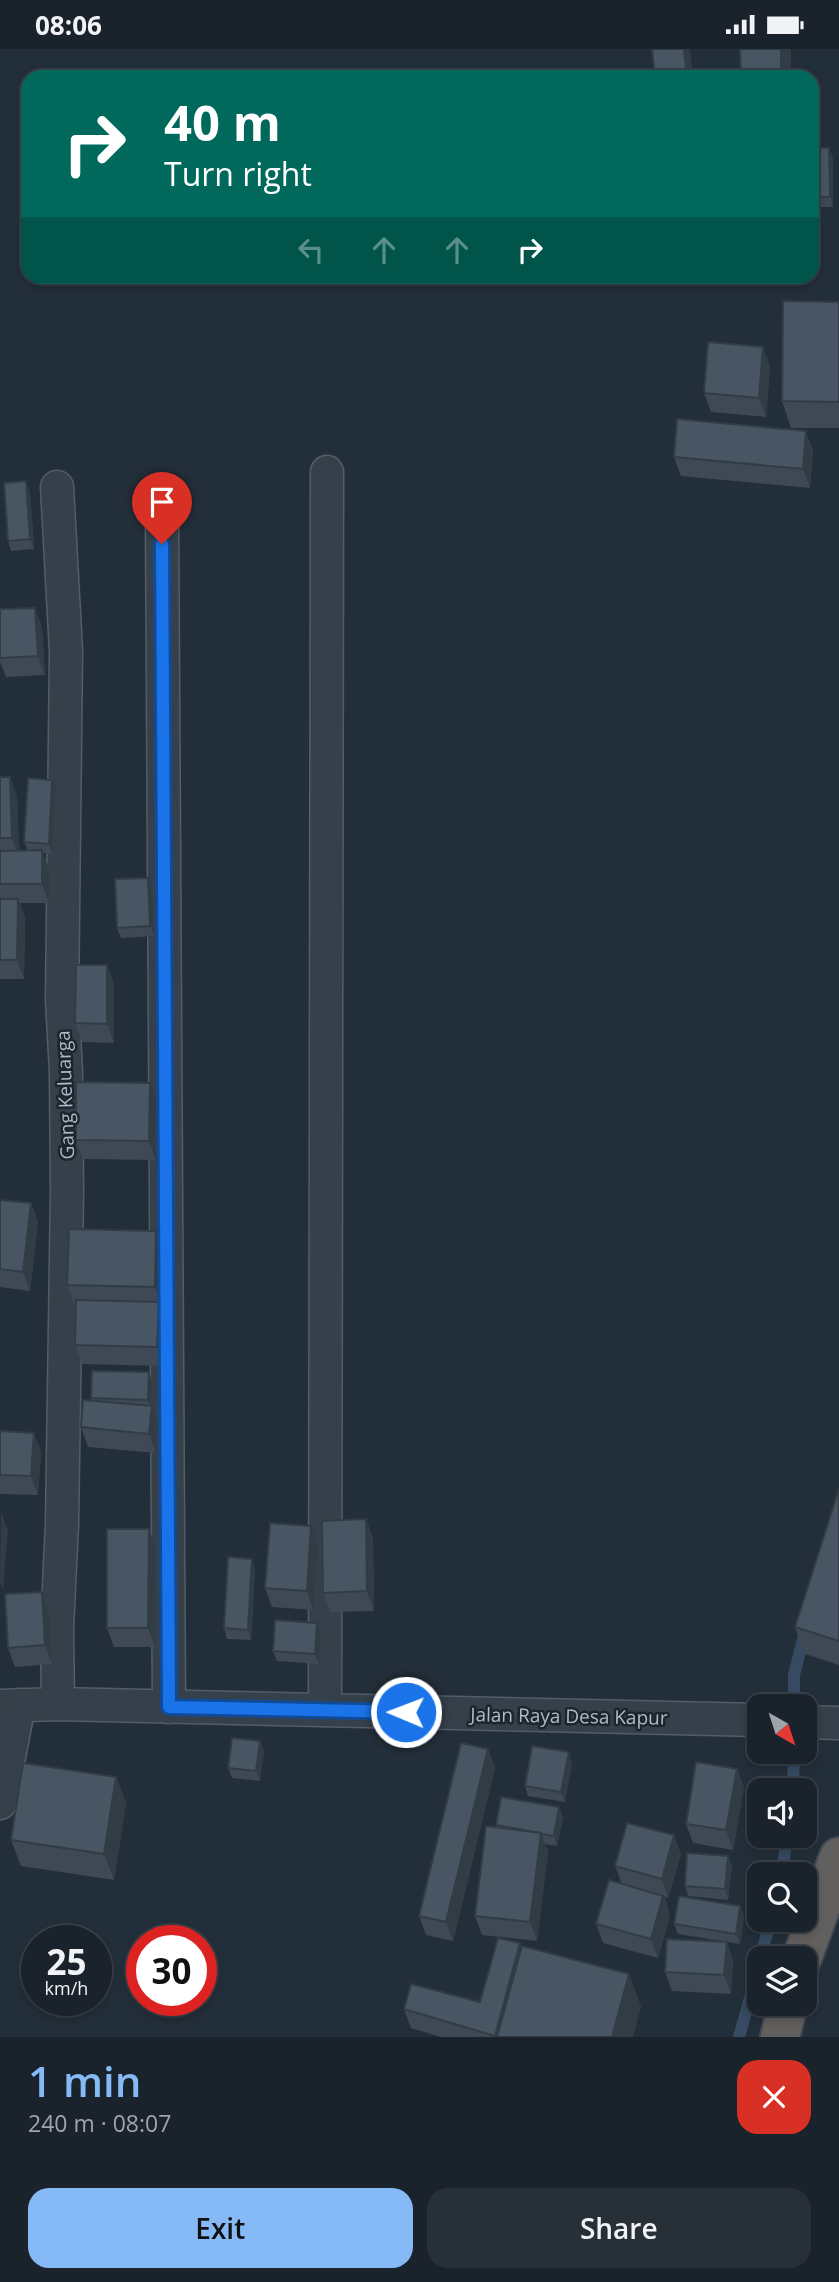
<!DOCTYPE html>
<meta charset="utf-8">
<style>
body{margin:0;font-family:"Open Sans",sans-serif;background:#272f37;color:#f1f3f6;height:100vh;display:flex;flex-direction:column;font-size:26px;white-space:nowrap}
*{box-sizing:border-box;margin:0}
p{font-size:23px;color:#9fa4a9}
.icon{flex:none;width:38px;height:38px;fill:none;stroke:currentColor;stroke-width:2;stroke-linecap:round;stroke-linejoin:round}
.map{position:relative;height:1988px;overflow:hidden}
.panel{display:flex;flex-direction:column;background:#1a222b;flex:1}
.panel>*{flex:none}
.top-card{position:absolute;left:21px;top:21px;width:798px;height:214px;border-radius:21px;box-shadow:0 4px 10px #0003,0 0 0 2px #383f47;background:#00695c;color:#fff;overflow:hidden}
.needle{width:46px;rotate:141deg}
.tools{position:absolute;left:747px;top:1645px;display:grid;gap:14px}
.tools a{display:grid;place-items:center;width:70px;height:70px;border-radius:14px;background:#1a222b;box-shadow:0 4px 10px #0003,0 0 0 2px #383f47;font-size:35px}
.speed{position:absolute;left:21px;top:1876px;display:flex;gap:14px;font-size:35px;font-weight:700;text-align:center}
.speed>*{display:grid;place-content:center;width:91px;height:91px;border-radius:50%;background:#1a222b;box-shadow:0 4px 10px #0003,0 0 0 2px #383f47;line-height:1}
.speed small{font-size:18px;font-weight:400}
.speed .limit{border:10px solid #d22;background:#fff;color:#111}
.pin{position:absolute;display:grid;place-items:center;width:60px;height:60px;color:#fff;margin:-72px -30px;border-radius:50% 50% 50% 0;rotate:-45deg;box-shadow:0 0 7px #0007}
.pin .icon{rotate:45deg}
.me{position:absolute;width:77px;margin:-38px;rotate:271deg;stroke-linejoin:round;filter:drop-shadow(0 0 5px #0008)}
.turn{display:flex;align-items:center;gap:24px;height:147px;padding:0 28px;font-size:32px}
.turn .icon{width:91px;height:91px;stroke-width:2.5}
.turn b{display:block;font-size:49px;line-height:60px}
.lanes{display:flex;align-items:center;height:66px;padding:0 28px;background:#0003;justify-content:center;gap:35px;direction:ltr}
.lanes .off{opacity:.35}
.round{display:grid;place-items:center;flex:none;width:74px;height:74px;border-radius:21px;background:#272f37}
.overview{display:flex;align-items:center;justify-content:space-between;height:119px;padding:0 28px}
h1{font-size:42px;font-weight:600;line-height:52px;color:#85baf6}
.button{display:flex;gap:14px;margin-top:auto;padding:14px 28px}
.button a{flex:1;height:80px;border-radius:21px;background:#85baf6;color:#111;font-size:28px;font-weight:600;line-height:80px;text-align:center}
.button a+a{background:#272f37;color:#f1f3f6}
.status{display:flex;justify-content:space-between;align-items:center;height:49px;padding:0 35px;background:#1a222b;direction:ltr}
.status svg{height:19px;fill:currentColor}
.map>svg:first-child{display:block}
</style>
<div class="status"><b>08:06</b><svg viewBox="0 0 49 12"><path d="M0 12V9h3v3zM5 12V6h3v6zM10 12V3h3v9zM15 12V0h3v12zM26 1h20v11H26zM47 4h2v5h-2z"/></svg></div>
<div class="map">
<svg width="839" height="1988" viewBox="0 0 839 1988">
<rect width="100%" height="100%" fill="#222e39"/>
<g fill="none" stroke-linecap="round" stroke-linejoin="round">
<g stroke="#364b61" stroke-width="12">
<path d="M794 1657V1626L805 1582"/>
<path d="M793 1741 794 1703"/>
<path d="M782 1825 787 1787"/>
<path d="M760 1909 771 1871"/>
<path d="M739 1988 760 1913"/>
</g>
<defs>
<g id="minor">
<path d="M57 438 66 602 62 952 66 1022 67 1143 62 1475 57 1579 58 1655"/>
<path d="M162 467 169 1658"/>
<path d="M0 1657 58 1655 760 1671"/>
<path d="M325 1661 327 423"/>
<path d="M805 1673 839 1674"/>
<path d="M0 1754 19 1656"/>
</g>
<g id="trunk">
<path d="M802 1909 839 1808"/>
<path d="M780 1988 788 1955"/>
</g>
</defs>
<use href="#minor" stroke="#535d68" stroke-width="35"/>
<use href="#trunk" stroke="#404a55" stroke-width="42"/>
<use href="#minor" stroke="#35404a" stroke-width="32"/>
<use href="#trunk" stroke="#62605e" stroke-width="38"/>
</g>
<g fill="#3e4955">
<path d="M812 99 833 109V158H812Z"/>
<path d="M839 253V379H791L782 352Z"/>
<path d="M763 298 770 317 766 368 711 363 704 344Z"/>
<path d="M813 401 810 439 681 427 674 408Z"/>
<path d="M30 443 34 500 11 502 8 492Z"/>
<path d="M0 560 42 578 45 626 6 628 0 613Z"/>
<path d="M0 728H10L17 747 19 802H28L24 793 56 741 52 805 43 804 49 821V854H20L25 869 24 930H0Z"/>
<path d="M148 829 152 839 154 887 121 889 117 879Z"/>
<path d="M107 916 114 935V994L82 993 75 974Z"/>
<path d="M157 1053 156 1111 83 1110 76 1091Z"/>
<path d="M0 1151 31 1154 38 1173 30 1242 0 1238Z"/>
<path d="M163 1201 162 1257H160L165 1272 164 1317 82 1315 75 1296 76 1255H74L67 1236Z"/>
<path d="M152 1333 151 1357 159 1376 156 1404 88 1398 81 1378 92 1352 91 1349Z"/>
<path d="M0 1382 34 1384 41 1403 38 1446 0 1445Z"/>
<path d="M839 1440V1616L805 1605 795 1578Z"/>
<path d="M366 1470 373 1490 374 1562 330 1563 323 1544Z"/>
<path d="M318 1496 313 1561 272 1558 265 1539Z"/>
<path d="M156 1499 155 1598H114L107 1579Z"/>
<path d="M255 1520 251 1591 227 1590 224 1579Z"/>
<path d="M49 1562 52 1615 15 1618 8 1599Z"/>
<path d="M317 1574 321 1584 319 1615 277 1612 273 1602Z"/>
<path d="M488 1700 495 1719 453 1892 426 1886 419 1867Z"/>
<path d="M264 1702 260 1732 232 1729 228 1719Z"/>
<path d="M572 1713 565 1753 528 1747 525 1737Z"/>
<path d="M737 1720 744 1739 733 1801 693 1794 686 1775Z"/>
<path d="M116 1728 126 1754 114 1831 21 1817 11 1791Z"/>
<path d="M559 1758 563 1768 557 1797 545 1795 548 1803 537 1892 482 1886 475 1867 496 1778V1776Z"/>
<path d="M681 1805 668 1849 664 1847 670 1866 658 1909 603 1894 596 1875 622 1835 615 1817Z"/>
<path d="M732 1817 728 1851 688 1847 685 1837Z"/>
<path d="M740 1857 744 1867 740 1895 678 1885 674 1875Z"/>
<path d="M727 1893 733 1912 731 1945 672 1942 665 1923Z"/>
<path d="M521 1898 641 1957 633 1988H441L411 1979 404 1960 480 1953Z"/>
</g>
<g fill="#323c45">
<path d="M684 0H690L693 28H687Z"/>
<rect x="781" y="0" width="10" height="28"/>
<path d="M829 99 833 109V158L830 148Z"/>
<path d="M763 298 770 317 766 368 759 349Z"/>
<path d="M806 382 813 401 810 439 803 420Z"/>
<path d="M26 432 30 443 34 500 30 490Z"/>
<path d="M35 559 42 578 45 626 38 607Z"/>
<path d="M10 728 17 747 19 808 12 789Z"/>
<path d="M52 731 56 741 52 805 49 795Z"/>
<path d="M42 801 49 821V854L42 835Z"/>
<path d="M148 829 152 839 154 887 150 877Z"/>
<path d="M18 850 25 869 24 930 17 911Z"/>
<path d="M107 916 114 935V994L107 975Z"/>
<path d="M150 1034 157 1053 156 1111 149 1092Z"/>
<path d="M31 1154 38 1173 30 1242 23 1223Z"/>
<path d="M156 1182 163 1201 162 1257 155 1238Z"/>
<path d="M159 1253 165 1272 164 1317 157 1298Z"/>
<path d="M149 1323 152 1333 151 1361 148 1351Z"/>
<path d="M152 1357 159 1376 156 1404 149 1385Z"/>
<path d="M34 1384 41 1403 38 1446 31 1427Z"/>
<path d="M1 1463 8 1482 3 1541 0 1532Z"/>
<path d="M366 1470 373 1490 374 1562 367 1542Z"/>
<path d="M311 1477 318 1496 313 1561 307 1542Z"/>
<path d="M149 1480 156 1499 155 1598 148 1579Z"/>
<path d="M252 1510 255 1520 251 1591 248 1581Z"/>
<path d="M42 1543 49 1562 52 1615 45 1596Z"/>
<path d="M317 1574 321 1584 319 1615 315 1605Z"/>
<path d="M260 1692 264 1702 260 1732 256 1722Z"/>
<path d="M488 1700 495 1719 453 1892 446 1873Z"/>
<path d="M569 1703 572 1713 565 1753 561 1743Z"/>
<path d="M737 1720 744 1739 733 1801 726 1781Z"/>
<path d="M116 1728 126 1754 114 1831 104 1805Z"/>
<path d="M559 1758 563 1768 557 1797 554 1787Z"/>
<path d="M541 1784 548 1803 537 1892 530 1873Z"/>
<path d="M674 1786 681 1805 668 1849 662 1830Z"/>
<path d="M728 1807 732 1817 728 1851 725 1840Z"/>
<path d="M663 1847 670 1866 658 1909 651 1890Z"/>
<path d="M740 1857 744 1867 740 1895 736 1885Z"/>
<path d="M727 1893 733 1912 731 1945 724 1926Z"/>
<path d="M520 1894 527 1914 506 1988H495Z"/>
<path d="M629 1925 641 1957 633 1988H612Z"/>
</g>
<g fill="#485563" stroke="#323c45" stroke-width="2">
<path d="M652 0H684L687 28H655Z"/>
<path d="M740 0H781V28H741Z"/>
<path d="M812 99H829L830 148H812Z"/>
<path d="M783 252 839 253V353L782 352Z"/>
<path d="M708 293 763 298 759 349 704 344Z"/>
<path d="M677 370 806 382 803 420 674 408Z"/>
<path d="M26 432 30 490 8 492 4 434Z"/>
<path d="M35 559 38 607 0 609V560Z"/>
<path d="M0 728H10L12 789H0Z"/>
<path d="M28 729 52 731 49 795 24 793Z"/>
<path d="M42 801V835H0V802Z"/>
<path d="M148 829 150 877 117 879 115 830Z"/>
<path d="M0 850H18L17 911H0Z"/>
<path d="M76 916H107V975L75 974Z"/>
<path d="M76 1033 150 1034 149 1092 76 1091Z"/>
<path d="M0 1151 31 1154 23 1223 0 1220Z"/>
<path d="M69 1180 156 1182 155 1238 67 1236Z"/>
<path d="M76 1251 159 1253 157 1298 75 1296Z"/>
<path d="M92 1322 149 1323 148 1351 91 1349Z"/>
<path d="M83 1351 152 1357 149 1385 81 1378Z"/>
<path d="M0 1382 34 1384 31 1427 0 1426Z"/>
<path d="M839 1440V1592L795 1578Z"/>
<path d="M366 1470 367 1542 323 1544 322 1472Z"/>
<path d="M270 1474 311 1477 307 1542 265 1539Z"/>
<path d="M107 1480H149L148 1579H107Z"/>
<path d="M228 1508 252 1510 248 1581 224 1579Z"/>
<path d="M42 1543 45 1596 8 1599 5 1545Z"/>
<path d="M275 1571 317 1574 315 1605 273 1602Z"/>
<path d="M232 1689 260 1692 256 1722 228 1719Z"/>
<path d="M461 1694 488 1700 446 1873 419 1867Z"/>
<path d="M532 1697 569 1703 561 1743 525 1737Z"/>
<path d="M696 1713 737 1720 726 1781 686 1775Z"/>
<path d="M23 1714 116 1728 104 1805 11 1791Z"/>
<path d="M501 1748 559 1758 554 1787 541 1785V1784L496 1776Z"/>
<path d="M627 1774 674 1786 662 1830 615 1817Z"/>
<path d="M486 1777 541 1784 530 1873 475 1867Z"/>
<path d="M687 1804 728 1807 725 1840 685 1837Z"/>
<path d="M609 1831 663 1847 651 1890 596 1875Z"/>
<path d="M679 1847 740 1857 736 1885 674 1875Z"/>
<path d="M498 1889 520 1894 495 1987 404 1960 411 1935 480 1953Z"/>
<path d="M667 1890 727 1893 724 1926 665 1923Z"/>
<path d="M522 1897 629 1925 612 1988H497Z"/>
</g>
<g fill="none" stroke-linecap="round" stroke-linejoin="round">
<defs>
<path id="route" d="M162 495 169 1658 406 1663"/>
</defs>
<use href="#route" stroke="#114b97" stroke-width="18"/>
<use href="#route" stroke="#1a73e8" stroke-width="12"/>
</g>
<g text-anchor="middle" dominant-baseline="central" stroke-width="5" stroke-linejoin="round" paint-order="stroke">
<g font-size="19" fill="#b0bac6" stroke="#1b252e">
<text transform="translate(65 1046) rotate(-92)">Gang Keluarga</text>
<text transform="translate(569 1667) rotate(1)">Jalan Raya Desa Kapur</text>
</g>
</g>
</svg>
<div class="tools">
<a><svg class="needle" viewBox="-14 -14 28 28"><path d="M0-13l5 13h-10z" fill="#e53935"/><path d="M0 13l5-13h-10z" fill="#9fa4a9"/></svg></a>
<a><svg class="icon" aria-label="sound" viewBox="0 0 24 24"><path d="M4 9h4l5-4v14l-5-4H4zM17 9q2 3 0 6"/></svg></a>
<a><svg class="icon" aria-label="search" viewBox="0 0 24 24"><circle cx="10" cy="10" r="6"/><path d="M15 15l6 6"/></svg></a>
<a><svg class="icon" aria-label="layers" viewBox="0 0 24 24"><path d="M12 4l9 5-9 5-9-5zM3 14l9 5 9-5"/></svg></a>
</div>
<div class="speed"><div>25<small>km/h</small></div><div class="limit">30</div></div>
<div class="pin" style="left:162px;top:495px;background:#d93025"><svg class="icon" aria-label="arrive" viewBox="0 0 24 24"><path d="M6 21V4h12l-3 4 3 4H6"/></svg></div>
<svg class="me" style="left:406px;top:1663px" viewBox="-20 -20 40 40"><circle r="17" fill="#1a73e8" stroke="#fff" stroke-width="3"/><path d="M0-11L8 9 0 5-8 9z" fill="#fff"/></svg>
<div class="top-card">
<div class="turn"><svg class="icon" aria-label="right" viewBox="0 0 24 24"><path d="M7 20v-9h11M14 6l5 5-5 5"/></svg><div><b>40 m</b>Turn right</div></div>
<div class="lanes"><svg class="icon off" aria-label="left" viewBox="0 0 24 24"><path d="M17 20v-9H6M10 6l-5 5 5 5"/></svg><svg class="icon off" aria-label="ahead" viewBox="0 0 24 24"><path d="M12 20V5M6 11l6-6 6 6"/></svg><svg class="icon off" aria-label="ahead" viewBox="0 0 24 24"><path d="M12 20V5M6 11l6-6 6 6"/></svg><svg class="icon" aria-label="right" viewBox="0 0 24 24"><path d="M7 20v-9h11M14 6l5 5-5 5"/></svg></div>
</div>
</div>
<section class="panel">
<div class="overview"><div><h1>1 min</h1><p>240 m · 08:07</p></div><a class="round" style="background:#d93025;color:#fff"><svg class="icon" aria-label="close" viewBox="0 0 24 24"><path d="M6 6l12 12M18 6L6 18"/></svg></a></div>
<div class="button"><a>Exit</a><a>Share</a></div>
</section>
